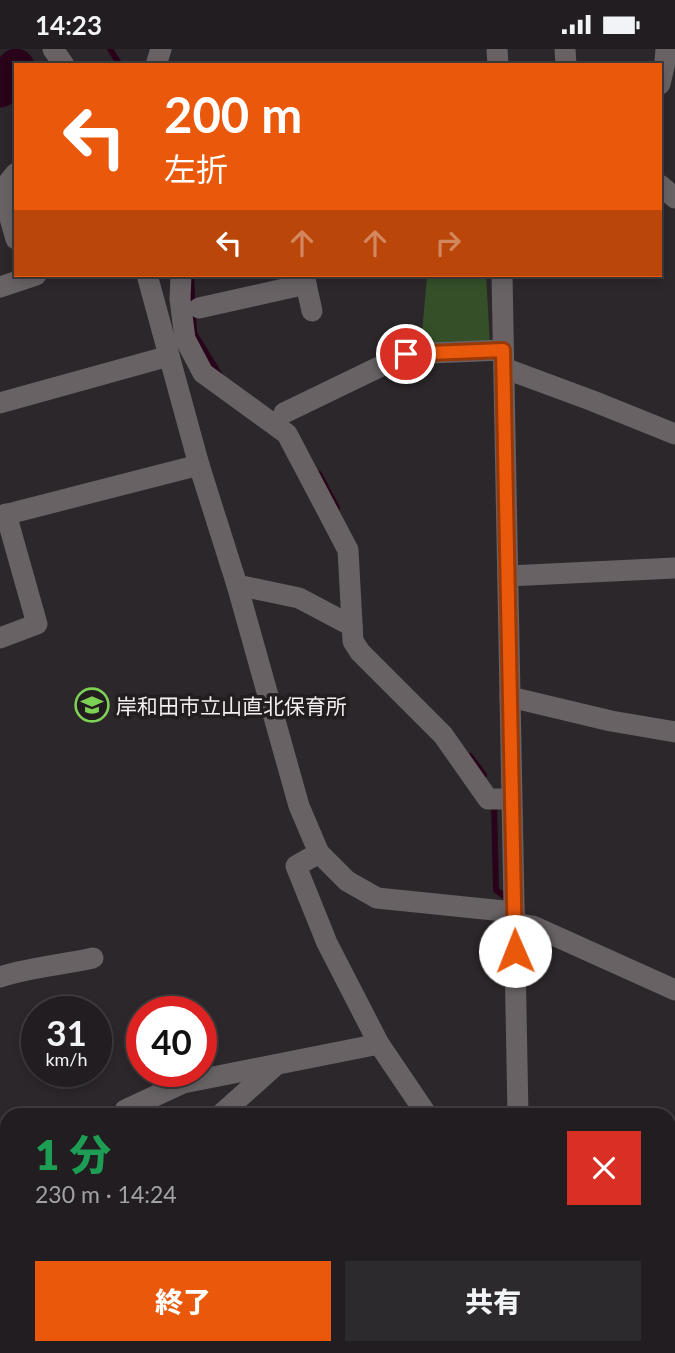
<!DOCTYPE html>
<html lang="ja">
<meta charset="utf-8">
<style>
body{margin:0;font-family:Lato,"Noto Sans JP",sans-serif;background:#2d2a2d;color:#f1f3f6;height:100vh;display:flex;flex-direction:column;font-size:26px;white-space:nowrap}
*{box-sizing:border-box;margin:0}
p{font-size:23px;color:#a2a2a5}
.icon{flex:none;width:38px;height:38px;fill:none;stroke:currentColor;stroke-width:2;stroke-linecap:round;stroke-linejoin:round}
.map{position:relative;flex:1;overflow:hidden}
.side{position:absolute;left:0px;top:1059px;width:676px;height:247px;display:flex;flex-direction:column;background:#211d20;border-radius:21px 21px 0 0;box-shadow:0 4px 10px #0003,0 0 0 2px #3e3b3e}
.side>*{flex:none}
.banner{position:absolute;left:14px;top:14px;width:648px;height:214px;border-radius:0px;box-shadow:0 4px 10px #0003,0 0 0 2px #3e3b3e;background:#ea580c;color:#fff;overflow:hidden}
.speed{position:absolute;left:21px;top:947px;display:flex;gap:14px;font-size:35px;font-weight:700;text-align:center}
.speed>*{display:grid;place-content:center;width:91px;height:91px;border-radius:50%;background:#211d20;box-shadow:0 4px 10px #0003,0 0 0 2px #3e3b3e;line-height:1}
.speed small{font-size:18px;font-weight:400}
.speed .limit{border:10px solid #d22;background:#fff;color:#111}
.pin{position:absolute;display:grid;place-items:center;width:60px;height:60px;color:#fff;margin:-30px;border:4px solid #fff;border-radius:50%;box-shadow:0 2px 7px #0007}
.me{position:absolute;width:77px;margin:-38px;rotate:359deg;stroke-linejoin:round;filter:drop-shadow(0 0 5px #0008)}
.turn{display:flex;align-items:center;gap:24px;height:147px;padding:0 35px;font-size:32px}
.turn .icon{width:91px;height:91px;stroke-width:2.5}
.turn b{display:block;font-size:49px;line-height:60px}
.lanes{display:flex;align-items:center;height:66px;padding:0 35px;background:#0003;justify-content:center;gap:35px;direction:ltr}
.lanes .off{opacity:.35}
.round{display:grid;place-items:center;flex:none;width:74px;height:74px;border-radius:0px;background:#2d2a2d}
.head{display:flex;align-items:center;justify-content:space-between;height:119px;padding:0 35px}
h1{font-size:42px;font-weight:800;line-height:52px;color:#1e9e55}
.button{display:flex;gap:14px;margin-top:auto;padding:14px 35px}
.button a{flex:1;height:80px;border-radius:0px;background:#ea580c;color:#fff;font-size:28px;font-weight:800;line-height:80px;text-align:center}
.button a+a{background:#2d2a2d;color:#f1f3f6}
.status{display:flex;justify-content:space-between;align-items:center;height:49px;padding:0 35px;background:#211d20;direction:ltr}
.status svg{height:19px;fill:currentColor}
.map>svg:first-child{display:block}
</style>
<div class="status"><b>14:23</b><svg viewBox="0 0 49 12"><path d="M0 12V9h3v3zM5 12V6h3v6zM10 12V3h3v9zM15 12V0h3v12zM26 1h20v11H26zM47 4h2v5h-2z"/></svg></div>
<div class="map">
<svg width="675" height="1304" viewBox="0 0 675 1304">
<rect width="100%" height="100%" fill="#2c272a"/>
<g fill="none" stroke-linecap="round" stroke-linejoin="round">
<g stroke="#28031a" stroke-width="6">
<path d="M110 0 120 16"/>
<path d="M191 228 194 284 221 328"/>
<path d="M319 425 337 459"/>
<path d="M470 707 484 726"/>
<path d="M494 755 496 841 508 850"/>
</g>
<g stroke="#28031a" stroke-width="37">
<path d="M0 40 16 18"/>
<path d="M0 1242 7 1245"/>
<path d="M155 1298 168 1304"/>
</g>
</g>
<path fill="#355029" d="M436 226H486L490 296H421L427 227Z"/>
<g fill="none" stroke-linecap="round" stroke-linejoin="round">
<g stroke="#686265" stroke-width="21">
<path d="M53 0 64 16"/>
<path d="M497 0 498 16"/>
<path d="M565 0 566 16"/>
<path d="M156 16 161 0"/>
<path d="M660 35 665 13 666 0"/>
<path d="M16 124 2 141 16 190"/>
<path d="M660 136 675 149"/>
<path d="M147 226 199 416 237 536 299 757 319 804 347 832 377 849 514 863"/>
<path d="M181 226 180 250 185 290 203 324 287 385 348 501 353 592 360 603 443 686 488 750H511"/>
<path d="M304 226 312 262"/>
<path d="M502 226 518 1066"/>
<path d="M0 238 36 226"/>
<path d="M199 259 306 235"/>
<path d="M504 319 593 352 675 385"/>
<path d="M0 354 169 307"/>
<path d="M284 364 406 305 503 301"/>
<path d="M0 467 199 416"/>
<path d="M508 527 675 519"/>
<path d="M237 536 299 549 352 577"/>
<path d="M0 589 37 575 6 465"/>
<path d="M510 648 611 672 675 683"/>
<path d="M319 804 296 817 327 894 379 995"/>
<path d="M514 874 533 877 675 941"/>
<path d="M0 928C30 918 62 916 93 909"/>
<path d="M125 1061 183 1034 379 995 427 1066"/>
<path d="M220 1066 276 1016"/>
<path d="M668 1244 675 1239"/>
<path d="M14 1298 34 1304"/>
<path d="M576 1298 580 1304"/>
<path d="M661 1298 666 1304"/>
<path d="M606 1304 611 1298"/>
</g>
</g>
<g fill="none" stroke-linecap="round" stroke-linejoin="round">
<defs>
<path id="route" d="M406 305 503 301 515 902"/>
</defs>
<use href="#route" stroke="#983908" stroke-width="18"/>
<use href="#route" stroke="#ea580c" stroke-width="12"/>
</g>
<defs>
<symbol id="school-ring" viewBox="-11 -11 22 22"><circle r="9.5" fill="#231d20" stroke="#7dd154" stroke-width="1.5"/><path d="M0-5L7-2L0 1L-7-2ZM-4 1L0 2.5L4 1V4Q0 6-4 4Z" fill="#7dd154"/></symbol>
</defs>
<g fill-rule="evenodd">
<use href="#school-ring" x="73" y="637" width="38" height="38"/>
</g>
<g text-anchor="middle" dominant-baseline="central" stroke-width="7" stroke-linejoin="round" paint-order="stroke">
<g font-size="21" fill="#f3eff1" stroke="#231d20" text-anchor="start">
<text x="116" y="656">岸和田市立山直北保育所</text>
</g>
</g>
</svg>
<div class="speed"><div>31<small>km/h</small></div><div class="limit">40</div></div>
<div class="pin" style="left:406px;top:305px;background:#d93025"><svg class="icon" aria-label="arrive" viewBox="0 0 24 24"><path d="M6 21V4h12l-3 4 3 4H6"/></svg></div>
<svg class="me" style="left:515px;top:902px" viewBox="-20 -20 40 40"><circle r="19" fill="#fff"/><path d="M0-13L10 11 0 6-10 11z" fill="#ea580c"/></svg>
<div class="banner">
<div class="turn"><svg class="icon" aria-label="left" viewBox="0 0 24 24"><path d="M17 20v-9H6M10 6l-5 5 5 5"/></svg><div><b>200 m</b>左折</div></div>
<div class="lanes"><svg class="icon" aria-label="left" viewBox="0 0 24 24"><path d="M17 20v-9H6M10 6l-5 5 5 5"/></svg><svg class="icon off" aria-label="ahead" viewBox="0 0 24 24"><path d="M12 20V5M6 11l6-6 6 6"/></svg><svg class="icon off" aria-label="ahead" viewBox="0 0 24 24"><path d="M12 20V5M6 11l6-6 6 6"/></svg><svg class="icon off" aria-label="right" viewBox="0 0 24 24"><path d="M7 20v-9h11M14 6l5 5-5 5"/></svg></div>
</div>
<section class="side">
<div class="head"><div><h1>1 分</h1><p>230 m · 14:24</p></div><a class="round" style="background:#d93025;color:#fff"><svg class="icon" aria-label="close" viewBox="0 0 24 24"><path d="M6 6l12 12M18 6L6 18"/></svg></a></div>
<div class="button"><a>終了</a><a>共有</a></div>
</section>
</div>
